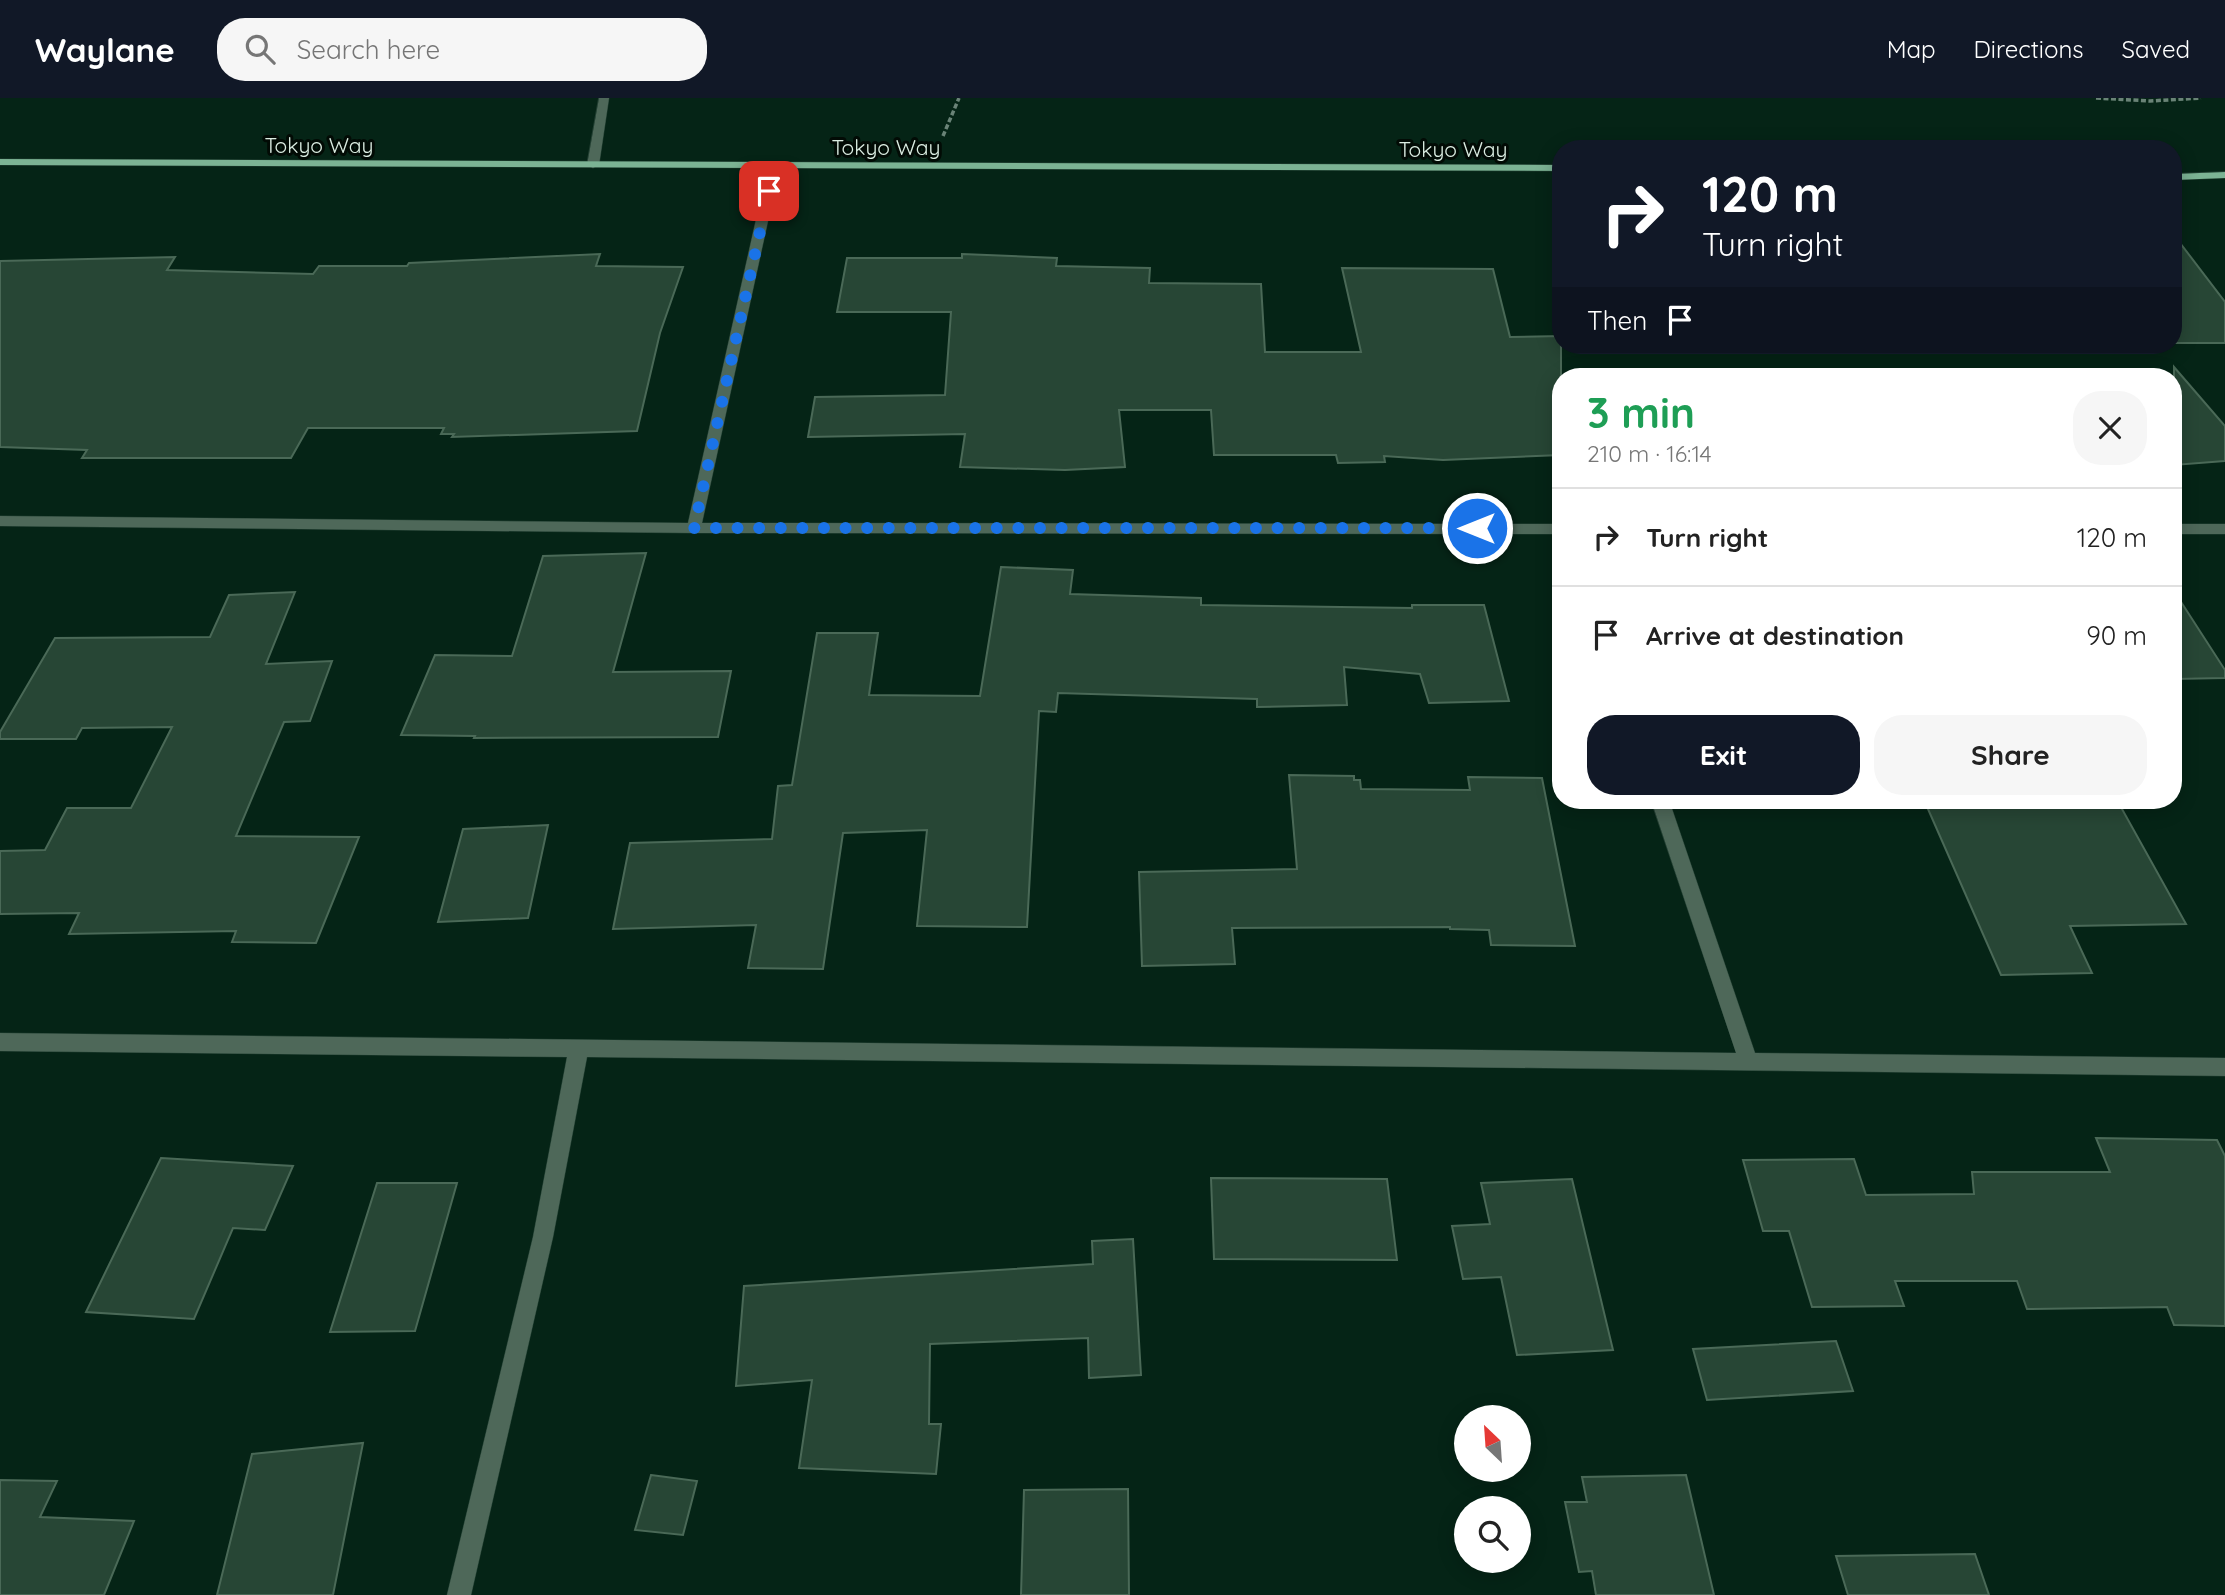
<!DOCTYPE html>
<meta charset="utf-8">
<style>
body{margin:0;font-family:Quicksand,sans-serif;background:#f6f6f6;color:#222;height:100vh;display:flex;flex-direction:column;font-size:26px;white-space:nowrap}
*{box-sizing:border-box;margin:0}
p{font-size:23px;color:#767676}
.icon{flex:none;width:38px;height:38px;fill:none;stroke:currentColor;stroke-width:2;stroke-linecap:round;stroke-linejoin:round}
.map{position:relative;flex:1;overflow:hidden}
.panel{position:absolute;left:1552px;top:270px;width:630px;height:441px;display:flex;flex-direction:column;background:#fff;border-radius:28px;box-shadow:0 4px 18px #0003}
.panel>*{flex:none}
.guide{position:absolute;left:1552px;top:42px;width:630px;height:214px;border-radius:28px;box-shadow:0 4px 18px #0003;background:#111827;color:#fff;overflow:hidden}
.needle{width:46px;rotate:335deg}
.buttons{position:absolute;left:1454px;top:1307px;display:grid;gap:14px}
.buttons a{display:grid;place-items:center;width:77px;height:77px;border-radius:50%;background:#fff;box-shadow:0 4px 18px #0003;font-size:35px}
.pin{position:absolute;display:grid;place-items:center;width:60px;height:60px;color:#fff;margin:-30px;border-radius:14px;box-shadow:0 4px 10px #0006}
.me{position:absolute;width:77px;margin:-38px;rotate:270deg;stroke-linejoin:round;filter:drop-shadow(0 0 5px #0008)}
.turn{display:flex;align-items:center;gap:24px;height:147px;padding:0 35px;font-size:32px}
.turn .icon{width:91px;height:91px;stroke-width:2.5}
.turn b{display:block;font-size:49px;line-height:60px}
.then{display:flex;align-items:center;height:66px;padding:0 35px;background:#0003;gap:14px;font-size:26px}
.round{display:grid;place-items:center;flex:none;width:74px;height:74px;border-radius:28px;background:#f6f6f6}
.headline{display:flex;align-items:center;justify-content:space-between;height:119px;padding:0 35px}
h1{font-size:42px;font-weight:800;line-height:52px;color:#1e9e55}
.primary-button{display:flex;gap:14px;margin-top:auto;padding:14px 35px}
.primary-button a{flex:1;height:80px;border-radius:28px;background:#111827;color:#fff;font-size:28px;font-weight:800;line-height:80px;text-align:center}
.primary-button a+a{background:#f6f6f6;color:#222}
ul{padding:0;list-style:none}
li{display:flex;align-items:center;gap:21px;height:98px;padding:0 35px;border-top:2px solid #e0e0e0}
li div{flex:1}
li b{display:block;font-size:26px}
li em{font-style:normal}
header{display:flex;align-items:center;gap:42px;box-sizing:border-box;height:98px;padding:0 35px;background:#111827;color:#fff}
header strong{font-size:33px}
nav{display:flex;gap:38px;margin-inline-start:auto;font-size:24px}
.search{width:490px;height:63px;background:#f6f6f6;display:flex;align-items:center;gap:18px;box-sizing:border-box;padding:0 24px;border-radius:28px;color:#767676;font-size:26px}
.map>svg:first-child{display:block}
</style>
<header>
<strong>Waylane</strong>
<div class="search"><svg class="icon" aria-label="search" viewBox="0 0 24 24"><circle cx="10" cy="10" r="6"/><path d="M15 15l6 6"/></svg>Search here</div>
<nav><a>Map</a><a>Directions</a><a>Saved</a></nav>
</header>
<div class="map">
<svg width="2225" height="1497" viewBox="0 0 2225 1497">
<rect width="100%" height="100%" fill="#052416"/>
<g fill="#274635" stroke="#4a6957" stroke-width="2">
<path d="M2174 137 2225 204V245H2174Z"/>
<path d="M600 156 596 168 683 169 660 235 637 333 452 339 454 336H441L444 330H308L291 360H82L87 352 0 349V163L175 159 167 172 313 176 319 168H407L409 165Z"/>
<path d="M962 156 1057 160 1056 168 1150 170 1149 185 1261 186 1265 254H1361L1342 170 1493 171 1510 239 1561 238V357L1443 362 1384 358 1385 364 1338 365 1336 357H1214L1211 312H1119L1125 369 1065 372 960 369 965 336 808 339 815 299 945 297 951 214H837L847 160H962Z"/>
<path d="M2174 269 2225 328V363L2174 367Z"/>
<path d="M646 455 613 574 731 573 718 639 474 640 475 638 401 637 435 557 512 558 543 458Z"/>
<path d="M1001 469 1073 472 1070 496 1201 500V507L1412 510V507H1484L1509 603 1429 605 1420 576 1344 569 1347 607 1257 609V601L1058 595 1056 614 1039 613 1027 829 917 828 927 732 843 735 823 871 748 870 756 827 613 831 630 745 772 741 778 688 792 687 817 535H878L869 597 980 598Z"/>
<path d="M2174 493 2225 572V580L2174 581Z"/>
<path d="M295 494 266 566 332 563 310 623 284 624 236 738 359 739 316 845 232 844 236 833 69 836 79 815 0 816V753L45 752 67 710H131L172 629 82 630 76 641H0V634L55 540 210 539 229 497Z"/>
<path d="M1289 677 1354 678V682H1360L1361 691 1470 692 1468 679 1542 680 1575 848 1491 847 1489 832 1450 831V829L1232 830 1235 866 1142 868 1139 774 1297 771Z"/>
<path d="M1924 702H2117L2186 826 2070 828 2092 875 2001 877Z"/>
<path d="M548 727 528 820 438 824 463 731Z"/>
<path d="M2096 1040 2217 1042 2225 1058V1228L2174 1227 2167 1209 2027 1211 2017 1183H1895L1904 1208 1812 1209 1789 1133H1763L1743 1062 1854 1061 1866 1097 1974 1096 1972 1074H2110Z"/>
<path d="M161 1060 293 1068 265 1132 233 1130 194 1221 86 1214Z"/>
<path d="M1211 1080 1387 1081 1397 1162 1214 1161Z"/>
<path d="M1572 1081 1613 1252 1517 1257 1501 1179 1463 1181 1452 1128 1490 1126 1481 1085Z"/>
<path d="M377 1085H457L415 1233 330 1234Z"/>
<path d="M1133 1141 1141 1277 1089 1280 1088 1240 930 1246 929 1326H941L936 1376 799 1370 812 1282 736 1288 744 1188 1093 1166 1092 1143Z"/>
<path d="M1836 1243 1853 1293 1707 1302 1693 1251Z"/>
<path d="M363 1345 333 1497H217L252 1356Z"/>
<path d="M651 1377 697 1383 683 1437 635 1432Z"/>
<path d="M1686 1377 1714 1497H1596L1592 1473 1579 1474 1565 1404H1587L1582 1379Z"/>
<path d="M0 1382 57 1383 40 1419 134 1423 104 1497H0Z"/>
<path d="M1128 1391 1129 1497H1021L1024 1392Z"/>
<path d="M1975 1456 1989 1497H1848L1836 1458Z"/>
</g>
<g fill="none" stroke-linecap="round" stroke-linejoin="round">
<defs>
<g id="minor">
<path d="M599 0H609L599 67 593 70 587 67Z"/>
<path d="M774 65 780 68 702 425 1561 426V436L694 435 0 428V418L688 425 768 68Z"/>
<rect x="2174" y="426" width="51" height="10"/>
<path d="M1651 702H1669L1755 955 2225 960V978L587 959 553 1139 471 1497H447L533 1139 567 959 0 953V935L1736 955Z"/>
</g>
<g id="major">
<path d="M0 61 1561 67V73L0 67Z"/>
<path d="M2225 74V80L2174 82V76Z"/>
</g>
</defs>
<use href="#minor" stroke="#234033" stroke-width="1"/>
<use href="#major" stroke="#234033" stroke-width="1"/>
<g stroke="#6a8377" stroke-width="3.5" stroke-dasharray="5 2.5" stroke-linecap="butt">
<path d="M2096 0 2150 3 2201 0"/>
<path d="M943 38 959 0"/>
</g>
<use href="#minor" fill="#4e6859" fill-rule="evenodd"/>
<use href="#major" fill="#7cb394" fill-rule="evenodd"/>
</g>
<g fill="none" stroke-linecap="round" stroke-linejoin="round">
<path stroke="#1a73e8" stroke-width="12" stroke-dasharray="0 21.6" d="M769 93 694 430H1477"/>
</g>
<g text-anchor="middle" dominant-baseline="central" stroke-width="6" stroke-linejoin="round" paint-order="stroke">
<g font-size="21" fill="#dceee3" stroke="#020b05">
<text x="319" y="47">Tokyo Way</text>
<text x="886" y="49">Tokyo Way</text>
<text x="1453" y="51">Tokyo Way</text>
</g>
</g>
</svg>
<div class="buttons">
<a><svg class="needle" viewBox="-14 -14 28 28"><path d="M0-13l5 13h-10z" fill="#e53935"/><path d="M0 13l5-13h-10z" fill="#767676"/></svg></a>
<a><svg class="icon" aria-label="search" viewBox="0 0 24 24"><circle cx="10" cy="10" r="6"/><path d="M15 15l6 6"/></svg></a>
</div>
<div class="pin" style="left:769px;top:93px;background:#d93025"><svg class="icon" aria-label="arrive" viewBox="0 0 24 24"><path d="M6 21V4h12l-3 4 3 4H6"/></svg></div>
<svg class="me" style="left:1477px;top:430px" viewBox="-20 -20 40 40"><circle r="17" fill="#1a73e8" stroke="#fff" stroke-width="3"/><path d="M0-11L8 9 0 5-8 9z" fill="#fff"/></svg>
<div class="guide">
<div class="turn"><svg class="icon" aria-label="right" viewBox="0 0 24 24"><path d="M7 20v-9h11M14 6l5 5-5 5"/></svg><div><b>120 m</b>Turn right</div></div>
<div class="then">Then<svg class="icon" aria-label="arrive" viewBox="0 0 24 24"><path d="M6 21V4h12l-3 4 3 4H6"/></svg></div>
</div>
<section class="panel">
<div class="headline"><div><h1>3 min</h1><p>210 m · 16:14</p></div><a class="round"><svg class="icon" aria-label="close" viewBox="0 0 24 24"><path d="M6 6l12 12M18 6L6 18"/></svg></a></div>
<ul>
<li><svg class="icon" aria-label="right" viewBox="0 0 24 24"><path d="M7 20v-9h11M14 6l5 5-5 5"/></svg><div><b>Turn right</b></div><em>120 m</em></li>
<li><svg class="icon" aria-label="arrive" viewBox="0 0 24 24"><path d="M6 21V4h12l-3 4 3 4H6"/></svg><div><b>Arrive at destination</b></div><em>90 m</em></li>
</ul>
<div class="primary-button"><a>Exit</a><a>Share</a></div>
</section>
</div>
